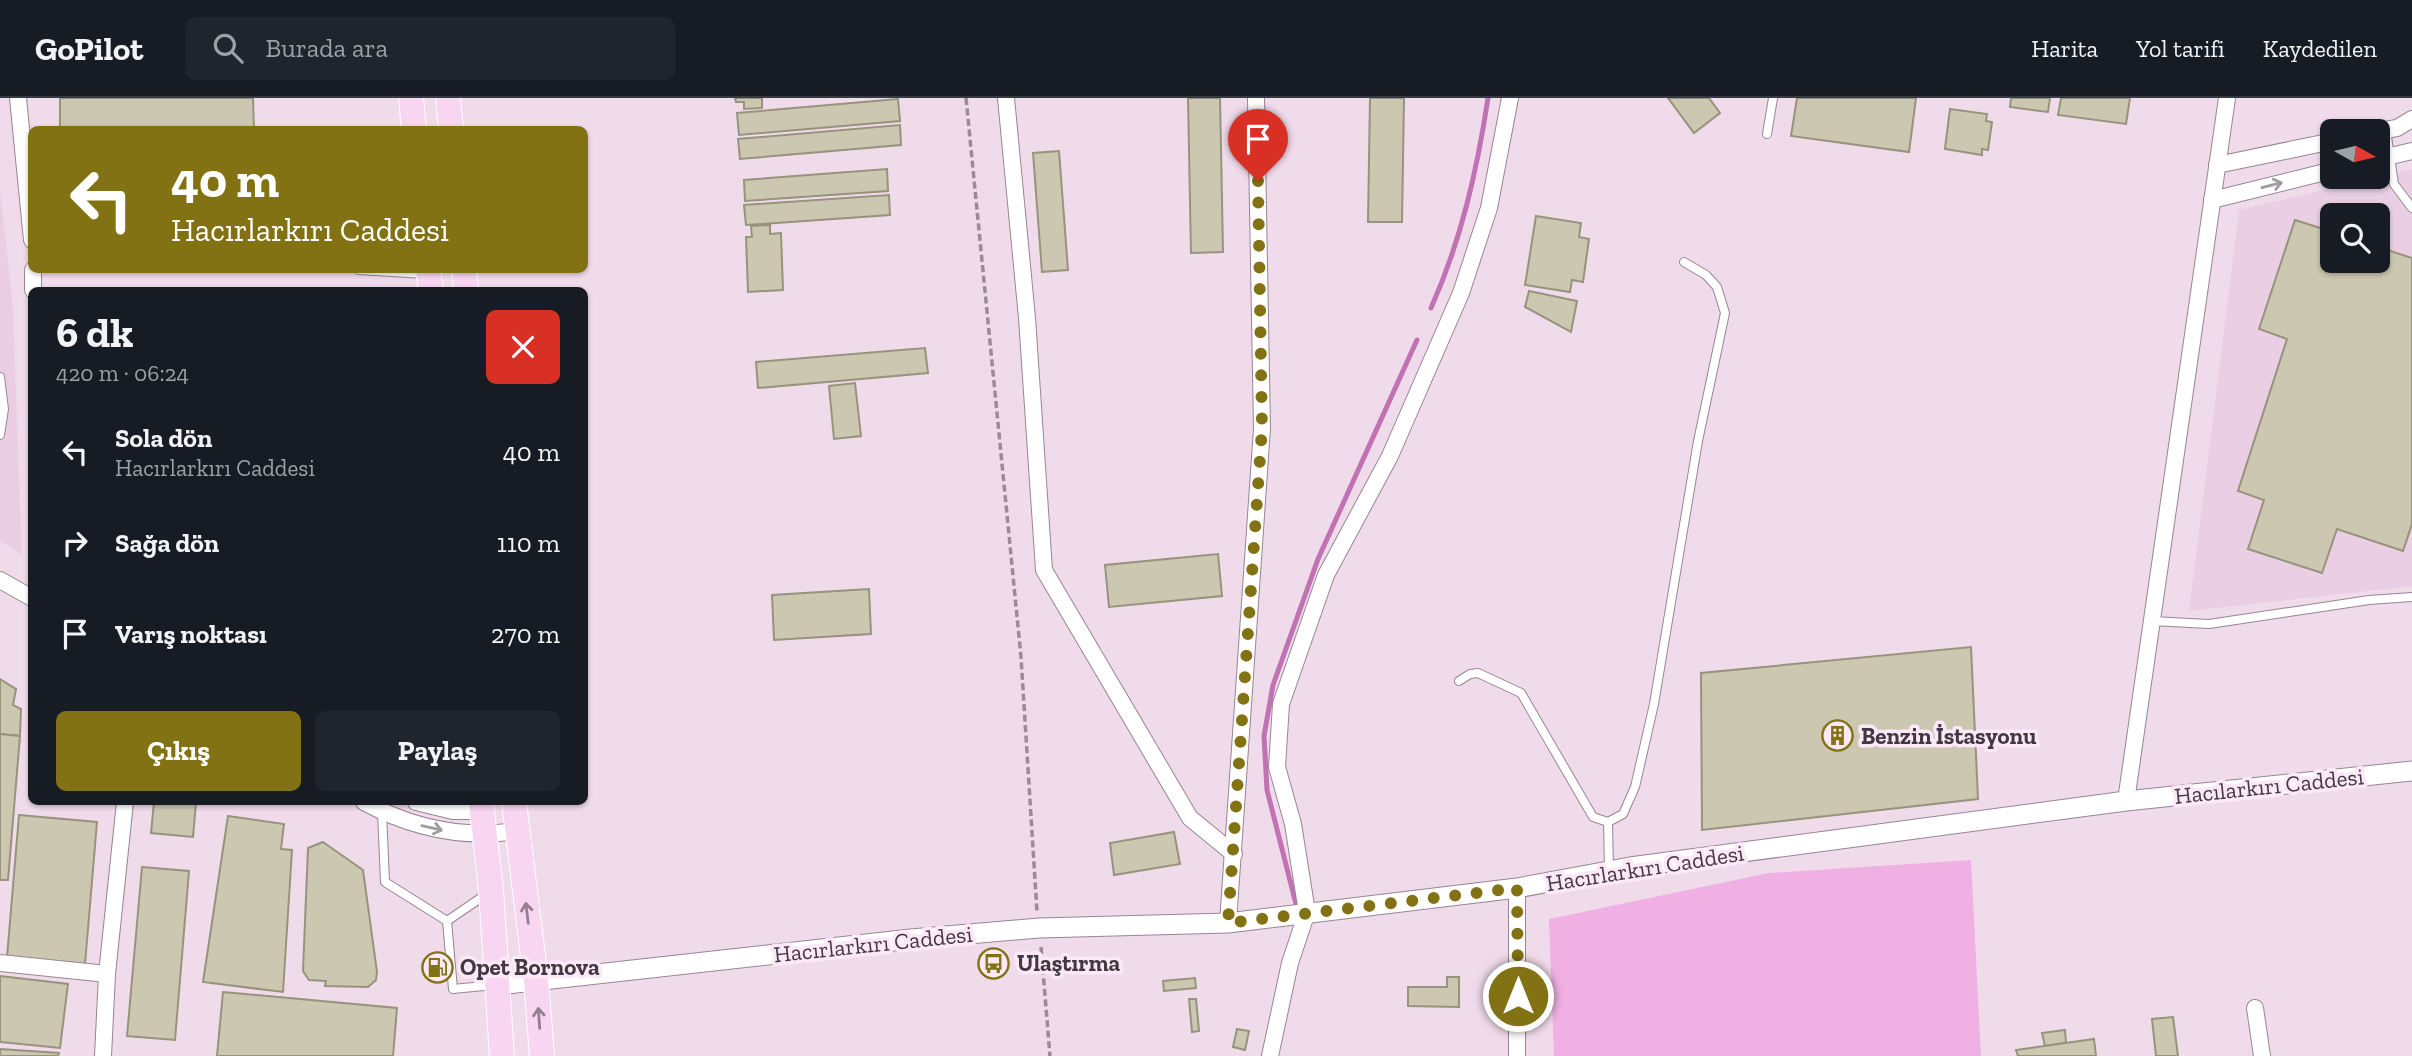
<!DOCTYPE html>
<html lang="tr">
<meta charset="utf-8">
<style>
body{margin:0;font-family:"Zilla Slab",serif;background:#20242c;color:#f1f3f6;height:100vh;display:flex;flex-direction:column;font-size:26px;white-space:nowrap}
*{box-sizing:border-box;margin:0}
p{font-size:23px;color:#9ea1a6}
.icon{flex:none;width:38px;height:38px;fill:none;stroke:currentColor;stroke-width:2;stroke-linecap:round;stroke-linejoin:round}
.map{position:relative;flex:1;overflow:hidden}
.drawer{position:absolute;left:28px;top:189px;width:560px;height:518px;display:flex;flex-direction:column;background:#171b24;border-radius:10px;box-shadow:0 2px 5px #0004}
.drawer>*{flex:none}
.banner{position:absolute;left:28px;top:28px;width:560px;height:147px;border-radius:10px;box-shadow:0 2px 5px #0004;background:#827213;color:#fff;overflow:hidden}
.needle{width:46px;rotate:98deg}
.buttons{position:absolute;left:2320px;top:21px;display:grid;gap:14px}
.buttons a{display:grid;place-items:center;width:70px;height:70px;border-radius:10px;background:#171b24;box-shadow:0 2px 5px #0004;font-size:35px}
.pin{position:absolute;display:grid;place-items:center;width:60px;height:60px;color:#fff;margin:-72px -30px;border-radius:50% 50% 50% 0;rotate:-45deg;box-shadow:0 0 7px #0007}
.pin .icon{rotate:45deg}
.me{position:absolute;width:77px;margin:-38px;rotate:0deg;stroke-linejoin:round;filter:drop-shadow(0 0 5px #0008)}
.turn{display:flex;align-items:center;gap:24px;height:147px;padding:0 28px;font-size:32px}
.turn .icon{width:91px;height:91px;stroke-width:2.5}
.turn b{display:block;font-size:49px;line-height:60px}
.round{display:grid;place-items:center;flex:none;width:74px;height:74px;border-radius:10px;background:#20242c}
.headline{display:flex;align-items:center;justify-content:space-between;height:119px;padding:0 28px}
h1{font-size:42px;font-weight:800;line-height:52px}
.cta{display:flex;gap:14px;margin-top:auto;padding:14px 28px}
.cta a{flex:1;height:80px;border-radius:10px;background:#827213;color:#fff;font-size:28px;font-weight:800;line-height:80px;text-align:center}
.cta a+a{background:#20242c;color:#f1f3f6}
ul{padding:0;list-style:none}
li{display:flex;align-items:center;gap:21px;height:91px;padding:0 28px}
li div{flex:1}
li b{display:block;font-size:26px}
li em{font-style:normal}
header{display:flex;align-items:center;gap:42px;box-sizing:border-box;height:98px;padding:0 35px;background:#171b24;border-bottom:2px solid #363941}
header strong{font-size:33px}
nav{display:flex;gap:38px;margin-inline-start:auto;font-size:24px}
.search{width:490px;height:63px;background:#20242c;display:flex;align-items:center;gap:18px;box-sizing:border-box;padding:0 24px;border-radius:10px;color:#9ea1a6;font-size:26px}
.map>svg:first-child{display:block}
</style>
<header>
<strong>GoPilot</strong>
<div class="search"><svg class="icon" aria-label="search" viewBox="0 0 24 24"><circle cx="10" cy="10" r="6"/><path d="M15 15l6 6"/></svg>Burada ara</div>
<nav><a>Harita</a><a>Yol tarifi</a><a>Kaydedilen</a></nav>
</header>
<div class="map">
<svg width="2412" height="958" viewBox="0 0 2412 958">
<rect width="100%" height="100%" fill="#f0dbeb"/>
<g fill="#eacfe4" fill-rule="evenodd">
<path d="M2412 71V488L2189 513 2239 112ZM2333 117H2378V163H2333Z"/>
<path d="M0 91 13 209 22 457 0 443Z"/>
</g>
<path fill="#f0b0e4" d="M1971 762 1981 958H1554L1549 821 1769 775Z"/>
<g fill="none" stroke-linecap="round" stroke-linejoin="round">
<g stroke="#c172b3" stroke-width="5">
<path d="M1431 210C1461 143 1477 73 1488 0"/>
<path d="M1296 806 1267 692 1264 638 1273 587 1318 461 1417 242"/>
</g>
</g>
<g fill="#cbc7b0" stroke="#97937d" stroke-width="2">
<path d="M60 0H253L254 32H60Z"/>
<path d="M735 0H762V10L744 11V4H736Z"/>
<path d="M1188 0H1220L1223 154 1191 155Z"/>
<path d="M1370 0H1404L1402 124H1368Z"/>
<path d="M1668 0H1709L1720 15 1694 35Z"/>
<path d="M1797 0H1916L1909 54 1791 38Z"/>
<path d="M2011 0H2050L2048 14 2010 9Z"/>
<path d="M2061 0H2130L2126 26 2058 17Z"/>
<path d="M898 1 900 23 739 37 737 15Z"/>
<path d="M1950 11 1987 16 1986 23 1992 24 1988 52 1982 51V57L1945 51Z"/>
<path d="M900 27 901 47 740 61 738 41Z"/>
<path d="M1059 53 1068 172 1042 174 1033 55Z"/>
<path d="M887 71 888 93 745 103 744 82Z"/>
<path d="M889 97 890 117 746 127 744 107Z"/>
<path d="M1536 118 1581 125 1579 139 1589 141 1583 184 1572 182 1570 194 1525 187Z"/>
<path d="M2295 122 2333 134V163H2378V149L2412 160V426L2403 453 2337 431 2322 475 2248 451 2264 402 2238 393 2287 241 2259 231Z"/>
<path d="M770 127V136L781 135 783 192 748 194 746 139H752L751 128Z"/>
<path d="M1529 193 1577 203 1571 234 1525 209Z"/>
<path d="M925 250 928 275 758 290 756 264Z"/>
<path d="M855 285 861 338 834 341 829 288Z"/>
<path d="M1218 456 1222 498 1109 509 1105 467Z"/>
<path d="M869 491 871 536 774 542 772 497Z"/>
<path d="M1971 549 1978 701 1702 732 1701 575Z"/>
<path d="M0 581 16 591 13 607 21 611 20 638 0 636Z"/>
<path d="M0 636 20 638 8 782H0Z"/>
<path d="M154 704H196L193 739 151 735Z"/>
<path d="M19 717 97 724 85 866 7 859Z"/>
<path d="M228 718 284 726 281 751 292 752 283 894 203 884Z"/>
<path d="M1174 734 1180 766 1114 777 1110 745Z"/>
<path d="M323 744 363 772 377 874 376 882 368 889 325 888 326 883 309 882 303 873 308 750Z"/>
<path d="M142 769 189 773 175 942 127 938Z"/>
<path d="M0 878 68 886 60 950 0 944Z"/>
<path d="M1447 879H1459V909L1408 908V889H1447Z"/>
<path d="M1195 880 1196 890 1164 893 1163 883Z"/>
<path d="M223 894 397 910 393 958H217Z"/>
<path d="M1189 901H1196L1199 933 1192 934Z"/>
<path d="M2173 919 2178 958H2156L2152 921Z"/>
<path d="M1237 931 1249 933 1245 952 1233 949Z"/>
<path d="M2065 932 2066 945 2045 948 2042 935Z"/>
<path d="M2094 941 2096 958H2018L2016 952Z"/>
<path d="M0 951 59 955 58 958H0Z"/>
</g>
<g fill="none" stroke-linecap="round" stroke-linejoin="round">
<defs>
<g id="service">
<path d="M2386 32 2394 86 2412 110"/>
<path d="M1767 36 1773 0"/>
<path d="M359 172 425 176"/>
<path d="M0 279 4 311 0 337"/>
<path d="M2152 523 2209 526 2369 502 2412 499"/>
<path d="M1459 583 1470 576 1478 575 1521 595 1593 719 1608 724 1623 716 1635 689 1654 606 1698 343 1725 215 1717 189 1706 177 1684 164"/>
<path d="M382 714 385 784 447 823"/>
<path d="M1608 724 1609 773"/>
<path d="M447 823 453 891 494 887"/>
<path d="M447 823 488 795"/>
</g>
<g id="minor">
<path d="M18 0 32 142"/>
<path d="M1006 0 1027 220 1044 472 1190 720 1234 756"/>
<path d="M2378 33 2397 30 2412 21"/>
<path d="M2378 61 2412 53"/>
<path d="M2217 67 2333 43"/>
<path d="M2212 102 2333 72"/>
<path d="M33 192V172"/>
<path d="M0 482 32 500"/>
<path d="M2126 703 2227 0"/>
<path d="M364 704C412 730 463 741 517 733"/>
<path d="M416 704 453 713H482"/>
<path d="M1228 825 1262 330 1256 0"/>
<path d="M0 865 107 876"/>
<path d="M2255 910 2262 958"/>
<path d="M103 958 107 876 125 704"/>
<path d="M1270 958 1290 865 1307 814 1293 726 1277 669 1281 606 1326 477 1390 358 1461 195 1489 110 1510 0"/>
<path d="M1517 958V790"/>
</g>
<path id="tertiary" d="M498 887 911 841 1039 830 1228 825 1517 790 1630 769 2126 703 2412 673"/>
<g id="primary">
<path d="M411 0 414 32"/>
<path d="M448 0 451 32"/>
<path d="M428 172 431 192"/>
<path d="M464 172 466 192"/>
<path d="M481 704 491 792 502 958"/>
<path d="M514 704 536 882 542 958"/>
</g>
</defs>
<use href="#service" stroke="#988593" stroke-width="10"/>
<use href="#minor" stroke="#988593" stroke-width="18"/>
<use href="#tertiary" stroke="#988593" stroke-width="21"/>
<use href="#primary" stroke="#fff" stroke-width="26"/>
<g stroke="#9a8b96" stroke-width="3.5" stroke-dasharray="7 3.5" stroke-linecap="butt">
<path d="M966 0 1021 559 1037 814"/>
<path d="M1041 849 1050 958"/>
</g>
<use href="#service" stroke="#fff" stroke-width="8"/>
<use href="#minor" stroke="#fff" stroke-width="16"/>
<use href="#tertiary" stroke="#fff" stroke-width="19"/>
<use href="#primary" stroke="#f8d5f1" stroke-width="24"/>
</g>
<defs><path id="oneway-shaft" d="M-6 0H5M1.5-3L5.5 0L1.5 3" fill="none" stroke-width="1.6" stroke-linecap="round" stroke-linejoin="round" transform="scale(1.75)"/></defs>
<g stroke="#a09ca0">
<use href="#oneway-shaft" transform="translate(2272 87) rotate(-14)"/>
<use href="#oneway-shaft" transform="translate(432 730) rotate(13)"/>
</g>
<g stroke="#947f90">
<use href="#oneway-shaft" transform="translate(527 815) rotate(-97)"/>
<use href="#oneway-shaft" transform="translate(539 920) rotate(-94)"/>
</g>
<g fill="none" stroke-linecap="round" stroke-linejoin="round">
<path stroke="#827213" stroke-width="12" stroke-dasharray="0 21.6" d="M1258 83 1262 330 1228 825 1517 790 1518 898"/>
</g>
<defs>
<symbol id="building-ring" viewBox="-11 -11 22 22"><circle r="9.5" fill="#fde8f8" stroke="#827213" stroke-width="1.5"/><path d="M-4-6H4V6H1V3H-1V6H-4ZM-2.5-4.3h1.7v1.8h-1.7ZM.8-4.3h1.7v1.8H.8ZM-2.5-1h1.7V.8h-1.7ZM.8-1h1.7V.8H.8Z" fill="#827213"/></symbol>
<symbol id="bus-ring" viewBox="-11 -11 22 22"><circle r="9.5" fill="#fde8f8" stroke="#827213" stroke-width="1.5"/><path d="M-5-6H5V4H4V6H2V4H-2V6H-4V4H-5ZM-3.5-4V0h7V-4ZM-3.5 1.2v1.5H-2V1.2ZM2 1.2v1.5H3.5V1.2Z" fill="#827213"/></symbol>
<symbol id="fuel-ring" viewBox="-11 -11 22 22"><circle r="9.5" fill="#fde8f8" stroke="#827213" stroke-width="1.5"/><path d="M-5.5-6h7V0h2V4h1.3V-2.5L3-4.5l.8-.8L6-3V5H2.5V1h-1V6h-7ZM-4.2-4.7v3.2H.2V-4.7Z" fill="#827213"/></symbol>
</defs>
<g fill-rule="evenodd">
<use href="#building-ring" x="1820" y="620" width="35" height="35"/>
<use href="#bus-ring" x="976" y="848" width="35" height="35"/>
<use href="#fuel-ring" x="420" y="852" width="35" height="35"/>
</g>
<g text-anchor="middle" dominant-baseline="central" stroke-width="7" stroke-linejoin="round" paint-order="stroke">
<g font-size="23" font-weight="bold" fill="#423940" stroke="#fde8f8" text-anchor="start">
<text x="1861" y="638">Benzin İstasyonu</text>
<text x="1017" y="865">Ulaştırma</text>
<text x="460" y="869">Opet Bornova</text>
</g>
<g font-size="23" fill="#423940" stroke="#fde8f8">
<text transform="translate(2269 688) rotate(-6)">Hacılarkırı Caddesi</text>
<text transform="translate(1645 770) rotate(-9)">Hacırlarkırı Caddesi</text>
<text transform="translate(873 846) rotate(-6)">Hacırlarkırı Caddesi</text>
</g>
</g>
</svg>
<div class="buttons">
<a><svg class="needle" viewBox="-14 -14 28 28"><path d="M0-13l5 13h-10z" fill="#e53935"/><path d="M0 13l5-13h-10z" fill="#9ea1a6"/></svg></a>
<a><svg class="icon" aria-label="search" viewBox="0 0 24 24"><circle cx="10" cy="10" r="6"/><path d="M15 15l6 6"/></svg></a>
</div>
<div class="pin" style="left:1258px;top:83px;background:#d93025"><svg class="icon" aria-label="arrive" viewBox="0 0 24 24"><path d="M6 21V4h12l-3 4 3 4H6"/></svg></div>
<svg class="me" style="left:1518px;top:898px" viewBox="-20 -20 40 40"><circle r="17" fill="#827213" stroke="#fff" stroke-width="3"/><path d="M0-11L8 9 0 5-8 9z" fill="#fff"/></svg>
<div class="banner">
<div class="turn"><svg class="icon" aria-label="left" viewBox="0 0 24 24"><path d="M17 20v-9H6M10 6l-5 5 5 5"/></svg><div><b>40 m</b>Hacırlarkırı Caddesi</div></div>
</div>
<section class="drawer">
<div class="headline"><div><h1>6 dk</h1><p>420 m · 06:24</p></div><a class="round" style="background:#d93025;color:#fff"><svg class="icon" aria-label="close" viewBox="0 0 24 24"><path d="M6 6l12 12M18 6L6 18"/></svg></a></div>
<ul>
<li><svg class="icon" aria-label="left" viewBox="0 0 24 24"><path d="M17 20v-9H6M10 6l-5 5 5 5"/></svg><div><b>Sola dön</b><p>Hacırlarkırı Caddesi</p></div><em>40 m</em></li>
<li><svg class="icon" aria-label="right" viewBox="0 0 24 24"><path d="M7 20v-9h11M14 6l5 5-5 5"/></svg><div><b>Sağa dön</b></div><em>110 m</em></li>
<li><svg class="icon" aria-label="arrive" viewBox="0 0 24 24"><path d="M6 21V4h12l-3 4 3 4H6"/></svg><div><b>Varış noktası</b></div><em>270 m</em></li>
</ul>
<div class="cta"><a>Çıkış</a><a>Paylaş</a></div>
</section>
</div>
